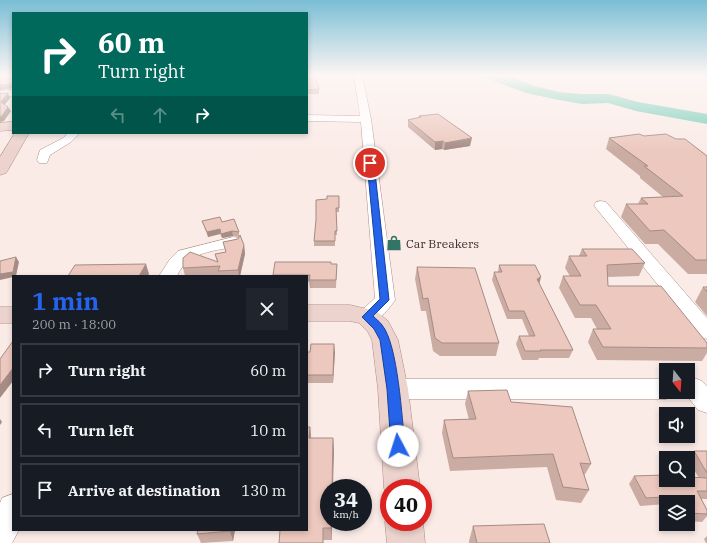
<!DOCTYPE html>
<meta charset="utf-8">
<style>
body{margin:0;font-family:"IBM Plex Serif",serif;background:#20242c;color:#f1f3f6;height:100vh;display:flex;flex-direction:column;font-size:15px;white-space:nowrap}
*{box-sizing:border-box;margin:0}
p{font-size:13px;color:#9ea1a6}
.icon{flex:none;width:22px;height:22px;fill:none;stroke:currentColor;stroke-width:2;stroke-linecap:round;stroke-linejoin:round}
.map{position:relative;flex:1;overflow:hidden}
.panel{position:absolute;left:12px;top:275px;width:296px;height:256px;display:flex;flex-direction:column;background:#171b24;border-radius:0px;box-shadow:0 2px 6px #0003}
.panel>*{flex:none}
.guide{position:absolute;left:12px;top:12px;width:296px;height:122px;border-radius:0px;box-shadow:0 2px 6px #0003;background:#00695c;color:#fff;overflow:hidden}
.needle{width:26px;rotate:163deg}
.tools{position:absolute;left:659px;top:363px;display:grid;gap:8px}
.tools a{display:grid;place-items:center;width:36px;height:36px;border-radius:0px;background:#171b24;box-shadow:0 2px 6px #0003;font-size:20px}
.speed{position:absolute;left:320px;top:479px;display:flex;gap:8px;font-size:20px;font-weight:700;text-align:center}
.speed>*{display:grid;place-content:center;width:52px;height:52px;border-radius:50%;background:#171b24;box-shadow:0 2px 6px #0003;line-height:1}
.speed small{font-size:10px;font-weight:400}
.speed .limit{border:6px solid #d22;background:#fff;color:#111}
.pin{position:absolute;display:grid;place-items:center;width:34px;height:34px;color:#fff;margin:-17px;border:2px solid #fff;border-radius:50%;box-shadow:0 1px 4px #0007}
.me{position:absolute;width:44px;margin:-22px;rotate:355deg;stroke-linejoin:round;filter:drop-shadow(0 0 3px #0008)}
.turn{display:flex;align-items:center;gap:14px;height:84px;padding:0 20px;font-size:18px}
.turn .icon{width:52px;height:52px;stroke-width:2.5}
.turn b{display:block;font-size:28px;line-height:34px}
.lanes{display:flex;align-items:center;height:38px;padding:0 20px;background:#0003;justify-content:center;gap:20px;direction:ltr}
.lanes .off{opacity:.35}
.round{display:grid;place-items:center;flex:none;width:42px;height:42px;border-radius:0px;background:#20242c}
.overview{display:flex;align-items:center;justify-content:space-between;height:68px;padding:0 20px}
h1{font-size:24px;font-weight:800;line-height:30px;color:#2563eb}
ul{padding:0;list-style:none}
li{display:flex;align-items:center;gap:12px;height:54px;margin:0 8px 6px;padding:0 12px;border:2px solid #363941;border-radius:0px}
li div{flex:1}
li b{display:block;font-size:15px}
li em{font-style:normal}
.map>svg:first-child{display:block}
</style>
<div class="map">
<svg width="707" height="543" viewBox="0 0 707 543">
<rect width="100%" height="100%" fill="#faebe7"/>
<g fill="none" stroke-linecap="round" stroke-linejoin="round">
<path fill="#75cdb8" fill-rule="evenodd" d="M485 75H505L535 86 559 92 582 94H609L638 102 707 114V124L636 111 608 103 582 104 559 100 526 93 486 78Z"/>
<defs>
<g id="street">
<path d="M354 75H362L371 119 395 300C387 312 375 326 360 322L357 317 360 312 375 298 361 122 307 121V115L360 116Z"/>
<path d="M13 90V96L0 97V91Z"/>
<path d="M68 133H80L71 142 50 155 47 163H39L37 160 40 150 63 138Z"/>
<path d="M601 201 606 202 707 318V339L700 337 596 208 594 205 596 202Z"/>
<path d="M233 237 239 238 241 242 239 246C215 251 188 251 177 276H159L170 259 178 251Z"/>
<path d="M694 378 702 381 707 386V413L698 410 684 392H688V380Z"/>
<path d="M393 379H666V392H676L674 396 666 399H393L385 396 381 389 385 382Z"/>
<path d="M13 494V530H19L12 543H0V503L2 498Z"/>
</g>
<g id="secondary">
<path d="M13 122V130L0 131V123Z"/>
<path d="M15 133H29L8 170 6 173 0 175V157Z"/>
<path d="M307 305H350L376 311 388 321 398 340 408 389 420 488H389V499L384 488 378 389 372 340 368 332 359 323 350 321H307Z"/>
<rect x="0" y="307" width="13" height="16"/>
<path d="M389 513V522H423L425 543H387L385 522Z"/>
</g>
</defs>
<use href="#street" stroke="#ae8c83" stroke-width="1"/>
<use href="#secondary" stroke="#ae8c83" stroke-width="1"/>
<use href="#street" fill="#fff" fill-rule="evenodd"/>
<use href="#secondary" fill="#ecd3cd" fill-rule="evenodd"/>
</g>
<g fill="#cbaca3">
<path d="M307 75 319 89V94H307Z"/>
<path d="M419 116 470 146 444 150 442 149 435 150 408 127V120L419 118Z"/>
<path d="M644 136 707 156V274H688L658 244H645L621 217 626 204H638L641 198 663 197 640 178V176L606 149 609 138Z"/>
<path d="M339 196V212H336L337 235H335V246H314V241L316 220 327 199Z"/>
<path d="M202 221 222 222 239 232V237L244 245 245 254 240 276H219V275L185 276 183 268 217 262 215 254 226 252 223 242 238 239 239 237 233 236 222 238 220 234 208 237Z"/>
<path d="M582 249 645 263 639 276 608 277V286L707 343V353L702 361 597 360 588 342 593 329H597L591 318H575L559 288 563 276H570L565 268 569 256H579Z"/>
<path d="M331 264H337L336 288H310L309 282H307V276H273V275Z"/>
<path d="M499 265 539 283 573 350 569 358H539L538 360H522L516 344 519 336H529L522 319H507L492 280 494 272H498Z"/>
<path d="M417 267 499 343 496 356H440L433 351 426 311H421L415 279Z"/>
<path d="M707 286V316L695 302 703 287H706Z"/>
<path d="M307 352H335L333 383H307Z"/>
<path d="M468 391 511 402 591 464 584 476 589 490 581 503 556 500 547 467 450 471 442 433 444 420H469L465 404Z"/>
<path d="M310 427 311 438H333L334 451 329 522H332V540H324L280 530Z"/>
<path d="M694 451H707V499H701L707 510V516L702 522 688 521V502H666V504L640 506 629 484 634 476 699 478 688 460V458Z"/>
<path d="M473 526 550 543H469V541Z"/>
<path d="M198 530H235L233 541 201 543 197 534Z"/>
<path d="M707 536V543H706L704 539Z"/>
</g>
<g fill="#a58c85">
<path d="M11 84 13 88 0 90V85Z"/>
<path d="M8 93 10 98 3 107 1 102Z"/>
<path d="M8 107 11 111 4 121 0 122V117Z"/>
<path d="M472 138 470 146 444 150 445 143Z"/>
<path d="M443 141 442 149 435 150V142Z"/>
<path d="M220 229V234L208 237 207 232Z"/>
<path d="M232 231 233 236 222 238 221 234Z"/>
<path d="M244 245 245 254 240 276H239L238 270Z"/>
<path d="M16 257 19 262 16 276H13V277L0 280V274Z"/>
<path d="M146 264 149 274 148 276H139Z"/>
<path d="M541 277 539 285 537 279Z"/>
<path d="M334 344 335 352 333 383V375Z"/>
<path d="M13 368V381L0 398V385Z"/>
<path d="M0 419 2 422 0 425Z"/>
<path d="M310 427 311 440 309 438Z"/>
<path d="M333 438 334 451 333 488H332Z"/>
<path d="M332 522V540L331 528Z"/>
<path d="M230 530H235L233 541 230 531Z"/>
</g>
<g fill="#ecc8be" stroke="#a58c85">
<path d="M0 75H13V88L11 84 0 85Z"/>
<path d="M307 75H315L319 89 307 90Z"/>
<path d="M0 93H8L1 102 8 107 2 116 0 117Z"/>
<path d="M438 114 472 138 445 143 443 141 435 142 408 120 421 117 419 116Z"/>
<path d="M639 134 644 136 666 134 676 139H685L707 156V260H696L664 230 650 231 626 204H648L641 198 683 196 644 166H648L609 138Z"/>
<path d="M327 196H339V208H336L337 231H335V241H314L316 220V200L327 199Z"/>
<path d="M220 217 222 222 234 219 239 232 232 231 221 234 220 229 207 232 202 221Z"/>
<path d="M240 235 244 245 238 270 218 271 220 266 183 268V258L190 252 218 262 215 254 226 252 223 242 238 239Z"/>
<path d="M582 249H632L645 263 607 265 608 286H661L707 343V348L603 347 593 329H611L596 305H580L563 276H581L569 256H587Z"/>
<path d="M16 257 13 272 0 274V261Z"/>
<path d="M275 262H331V264H337L336 280H309L310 275H273Z"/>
<path d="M146 264 139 276H68L75 265Z"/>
<path d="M499 265H535L541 277 537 279 573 350H540L541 351H525L519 336H535L524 311H509L494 272H502Z"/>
<path d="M417 267 475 268 499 343H442L435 338 428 298 423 299Z"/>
<path d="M703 287H707V292Z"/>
<path d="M13 341V368L0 385V359Z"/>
<path d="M311 344H334L333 375H307V352H310Z"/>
<path d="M507 390 511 402 572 407 591 464 580 463 589 490 563 487 553 454 453 458 444 420 476 419 468 391Z"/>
<path d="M307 427H310L309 438H333L332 488H329V522H332L331 528H323V543H279L280 530H307Z"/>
<path d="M694 451H707V473Z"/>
<path d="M663 475 664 477H666V480H688V477L707 478V491H697L707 510V514L688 513V502H681L678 496 646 498 634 476Z"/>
<path d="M544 524 550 543H477L473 526Z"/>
<path d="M198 530H230V531L197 534Z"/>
</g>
<linearGradient id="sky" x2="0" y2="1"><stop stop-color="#7abed5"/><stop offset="0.5" stop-color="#fdf6f4"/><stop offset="1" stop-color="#fdf6f4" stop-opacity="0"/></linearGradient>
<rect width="707" height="151" fill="url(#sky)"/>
<path fill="#2563eb" stroke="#184099" d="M370 161 374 163 389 300 373 316C376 319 380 322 382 325 398 344 402 419 405 446L403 450 398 452 393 450 391 446 387 389 380 340 374 329 362 317 380 299 367 163Z"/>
<defs>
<symbol id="shop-bare" viewBox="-9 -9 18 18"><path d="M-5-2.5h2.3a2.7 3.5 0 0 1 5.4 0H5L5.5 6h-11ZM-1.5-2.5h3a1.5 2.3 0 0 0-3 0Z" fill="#327566" stroke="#faebe7" stroke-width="2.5" paint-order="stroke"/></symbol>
</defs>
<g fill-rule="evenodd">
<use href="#shop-bare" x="383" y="232" width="22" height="22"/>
</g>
<g text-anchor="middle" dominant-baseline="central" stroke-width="3" stroke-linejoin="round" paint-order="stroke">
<g font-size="12" fill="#3b2e2a" stroke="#faebe7" text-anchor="start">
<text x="406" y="243">Car Breakers</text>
</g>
</g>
</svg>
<div class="tools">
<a><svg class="needle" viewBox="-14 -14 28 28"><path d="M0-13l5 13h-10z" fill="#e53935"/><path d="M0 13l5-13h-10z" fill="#9ea1a6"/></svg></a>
<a><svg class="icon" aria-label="sound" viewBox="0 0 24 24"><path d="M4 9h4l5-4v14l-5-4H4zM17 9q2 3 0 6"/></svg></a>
<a><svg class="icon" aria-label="search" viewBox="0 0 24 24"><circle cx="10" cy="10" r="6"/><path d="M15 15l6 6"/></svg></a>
<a><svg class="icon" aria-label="layers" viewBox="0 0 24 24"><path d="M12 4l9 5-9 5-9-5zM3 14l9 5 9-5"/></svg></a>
</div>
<div class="speed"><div>34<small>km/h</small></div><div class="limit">40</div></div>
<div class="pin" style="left:370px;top:163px;background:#d93025"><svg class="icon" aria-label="arrive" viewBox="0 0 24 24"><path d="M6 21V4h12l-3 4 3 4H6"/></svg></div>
<svg class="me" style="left:398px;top:446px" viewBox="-20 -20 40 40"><circle r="19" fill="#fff"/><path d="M0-13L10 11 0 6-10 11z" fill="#2563eb"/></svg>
<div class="guide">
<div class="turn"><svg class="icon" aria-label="right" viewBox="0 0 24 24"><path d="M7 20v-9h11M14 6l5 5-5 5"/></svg><div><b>60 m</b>Turn right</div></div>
<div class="lanes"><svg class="icon off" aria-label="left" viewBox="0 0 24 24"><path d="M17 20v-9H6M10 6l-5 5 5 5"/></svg><svg class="icon off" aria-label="ahead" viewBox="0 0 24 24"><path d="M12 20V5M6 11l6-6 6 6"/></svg><svg class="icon" aria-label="right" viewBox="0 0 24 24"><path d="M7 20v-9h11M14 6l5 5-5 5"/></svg></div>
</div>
<section class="panel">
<div class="overview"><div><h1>1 min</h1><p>200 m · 18:00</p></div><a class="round"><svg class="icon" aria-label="close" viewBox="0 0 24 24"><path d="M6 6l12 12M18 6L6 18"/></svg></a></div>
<ul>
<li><svg class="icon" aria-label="right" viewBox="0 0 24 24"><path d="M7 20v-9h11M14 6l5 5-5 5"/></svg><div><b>Turn right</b></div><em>60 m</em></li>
<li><svg class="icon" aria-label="left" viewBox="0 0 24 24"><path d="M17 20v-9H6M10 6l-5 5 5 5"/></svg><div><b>Turn left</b></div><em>10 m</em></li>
<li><svg class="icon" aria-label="arrive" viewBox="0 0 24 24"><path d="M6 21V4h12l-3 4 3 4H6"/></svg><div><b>Arrive at destination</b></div><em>130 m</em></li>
</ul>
</section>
</div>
